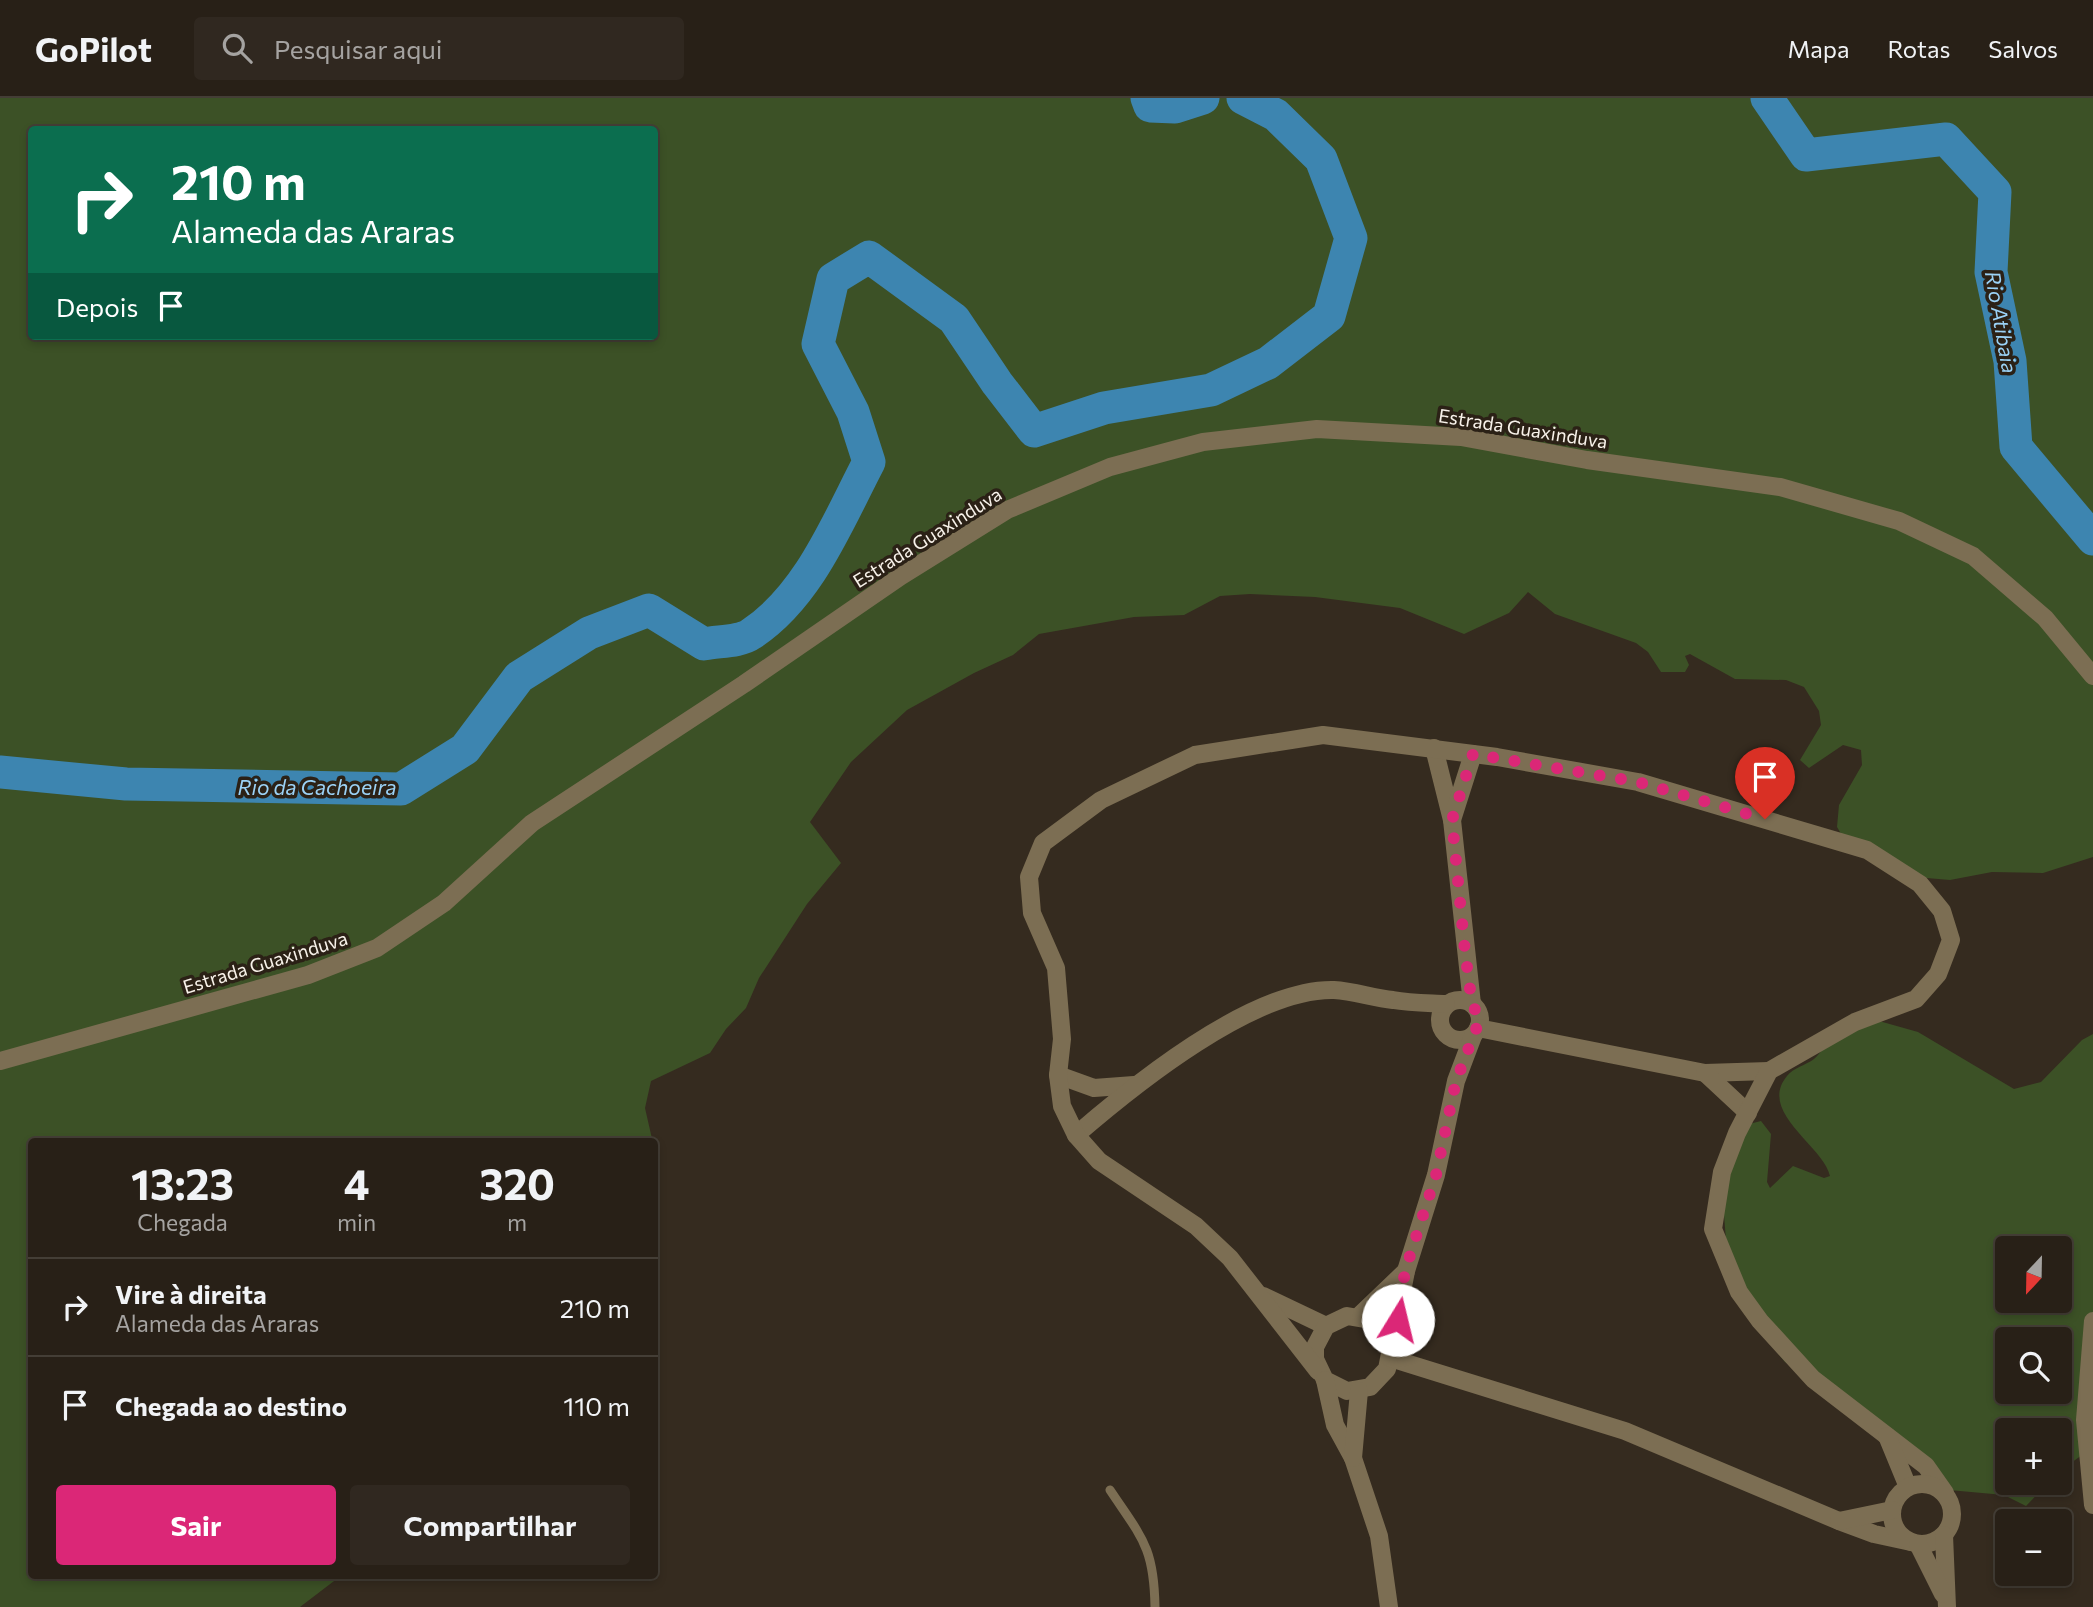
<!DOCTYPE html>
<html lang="pt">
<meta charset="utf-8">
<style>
body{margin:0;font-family:Commissioner,sans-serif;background:#302820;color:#f1f3f6;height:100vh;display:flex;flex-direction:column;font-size:26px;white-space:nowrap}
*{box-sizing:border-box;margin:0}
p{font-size:23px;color:#a5a3a1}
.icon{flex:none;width:38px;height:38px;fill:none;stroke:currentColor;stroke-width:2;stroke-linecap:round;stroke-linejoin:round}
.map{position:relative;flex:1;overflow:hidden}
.drawer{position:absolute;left:28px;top:1040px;width:630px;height:441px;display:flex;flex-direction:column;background:#282017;border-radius:7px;box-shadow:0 4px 10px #0003,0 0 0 2px #443e36}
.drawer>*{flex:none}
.banner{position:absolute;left:28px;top:28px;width:630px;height:214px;border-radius:7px;box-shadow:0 4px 10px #0003,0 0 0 2px #443e36;background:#0b6e4f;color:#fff;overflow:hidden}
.needle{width:46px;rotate:202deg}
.tools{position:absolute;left:1995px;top:1138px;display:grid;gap:14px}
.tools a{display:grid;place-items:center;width:77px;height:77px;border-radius:7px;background:#282017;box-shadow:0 4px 10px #0003,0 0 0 2px #443e36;font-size:35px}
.pin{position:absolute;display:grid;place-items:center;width:60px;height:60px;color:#fff;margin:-72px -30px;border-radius:50% 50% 50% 0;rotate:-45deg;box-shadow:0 0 7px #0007}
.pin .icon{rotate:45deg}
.me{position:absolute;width:77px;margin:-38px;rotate:9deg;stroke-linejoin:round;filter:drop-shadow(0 0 5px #0008)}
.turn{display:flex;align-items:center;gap:24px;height:147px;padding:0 28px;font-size:32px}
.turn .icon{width:91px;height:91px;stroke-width:2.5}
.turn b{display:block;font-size:49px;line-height:60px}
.then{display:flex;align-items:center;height:66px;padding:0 28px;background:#0003;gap:14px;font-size:26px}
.eta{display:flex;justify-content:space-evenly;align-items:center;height:119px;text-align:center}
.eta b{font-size:42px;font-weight:700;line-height:49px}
.cta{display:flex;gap:14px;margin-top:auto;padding:14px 28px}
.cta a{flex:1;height:80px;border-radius:7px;background:#db2777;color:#fff;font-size:28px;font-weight:700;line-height:80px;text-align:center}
.cta a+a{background:#302820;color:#f1f3f6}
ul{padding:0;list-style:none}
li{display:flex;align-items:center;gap:21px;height:98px;padding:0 28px;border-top:2px solid #443e36}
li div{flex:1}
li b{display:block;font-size:26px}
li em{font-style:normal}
header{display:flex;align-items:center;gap:42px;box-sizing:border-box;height:98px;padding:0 35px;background:#282017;border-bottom:2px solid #443e36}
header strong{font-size:33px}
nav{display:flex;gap:38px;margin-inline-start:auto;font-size:24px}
.search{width:490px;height:63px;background:#302820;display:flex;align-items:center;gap:18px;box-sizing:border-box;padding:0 24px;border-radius:7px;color:#a5a3a1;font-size:26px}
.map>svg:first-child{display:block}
</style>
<header>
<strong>GoPilot</strong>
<div class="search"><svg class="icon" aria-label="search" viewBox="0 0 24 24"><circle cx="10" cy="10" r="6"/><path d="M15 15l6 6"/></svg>Pesquisar aqui</div>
<nav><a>Mapa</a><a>Rotas</a><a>Salvos</a></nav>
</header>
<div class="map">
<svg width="2093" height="1509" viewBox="0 0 2093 1509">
<rect width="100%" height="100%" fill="#352b1f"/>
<g fill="#3c5126" fill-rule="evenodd">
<path d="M0 0H2093V759L2043 775 1992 774 1950 782 1915 779 1846 744 1837 729 1839 707 1862 667 1861 652 1843 647 1809 670 1800 662 1821 627 1819 613 1804 589 1786 582 1735 581 1690 556 1685 558 1689 567 1685 574H1661L1648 554 1636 545 1555 516 1528 494 1509 515 1464 536 1400 510 1315 499 1250 496 1220 498 1184 517 1134 519 1039 536 1013 557 974 575 907 612 851 664 810 724 841 765 807 806 759 880 746 910 726 931 710 955 651 983 645 1010 660 1076 659 1105 655 1117 654 1043H32V1477H349L338 1480 300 1509H0ZM32 32H654V238H32Z"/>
<path d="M1879 923 1918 934 2014 991 2041 984 2082 942 2093 936V1349L2060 1373V1332H2007V1384H2049L2026 1408 2004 1397 1949 1392 1841 1302 1785 1264 1764 1238 1727 1155 1722 1091 1749 1026 1761 1023 1771 1036 1767 1084 1770 1090 1793 1068 1824 1080 1830 1078C1824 1048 1757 1014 1787 978 1793 970 1806 967 1814 961 1822 954 1828 943 1833 935ZM2007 1150H2060V1202H2007ZM2007 1241H2060V1293H2007Z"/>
</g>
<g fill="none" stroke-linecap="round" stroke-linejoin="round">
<g stroke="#3d85b0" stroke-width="33">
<path d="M1147 0 1150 8 1175 9 1203 0"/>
<path d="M1767 0 1806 57 1946 41 1995 94 1991 174 2010 263 2016 349 2093 441"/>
<path d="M0 674 126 686 401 691 465 651 519 579 589 535 649 512 704 546C717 543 740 544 751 536 809 498 838 423 869 364L853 314 818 246 833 181 869 159 954 221 997 285 1034 333 1104 310 1211 292 1268 265 1329 218 1351 140 1321 61 1276 17 1243 0"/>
</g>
<path stroke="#7c6e53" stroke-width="9" d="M1110 1392C1142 1440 1154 1449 1155 1509"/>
<g stroke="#7c6e53" stroke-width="18">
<path d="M1434 650 1452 722 1472 906"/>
<path d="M1452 722 1473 656"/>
<circle cx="1460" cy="922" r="20"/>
<path d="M1478 930 1705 975 1769 973"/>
<path d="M1705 975 1748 1015"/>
<path d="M1058 977 1094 990 1134 987"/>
<path d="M1076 1037C1135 986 1254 890 1334 892 1354 893 1373 900 1393 902 1410 905 1428 905 1446 906"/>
<path d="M1263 1198 1326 1228"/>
<path d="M1359 1218 1406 1173"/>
<path d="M1389 1248 1385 1237 1370 1222 1347 1218 1326 1228 1315 1249V1261L1325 1282 1347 1293 1370 1289 1387 1271 1406 1173 1436 1077 1456 983 1473 938"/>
<path d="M1390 1260 1625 1333 1839 1423 1874 1436 1911 1444"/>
<path d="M1318 1273 1230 1160 1196 1128 1099 1063 1076 1037 1062 1008 1058 977 1062 941 1056 870 1032 815 1029 779 1043 745 1101 702 1195 657 1323 637 1497 659 1638 684 1867 752 1920 786 1942 813 1951 842 1938 876 1916 901 1855 924 1769 973 1737 1035 1722 1074 1713 1131 1739 1194 1760 1223 1813 1281 1926 1368 1945 1395"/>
<path d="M1325 1282 1335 1327 1353 1360 1379 1438 1389 1509"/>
<path d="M1887 1338 1908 1389"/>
<path d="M1353 1360 1359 1293"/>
<circle cx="1922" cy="1416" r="30"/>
<path d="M1839 1423 1892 1412"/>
<path d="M1944 1437 1947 1509"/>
<path d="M1918 1446 1943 1496"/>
</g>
<g stroke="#7c6e53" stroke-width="18">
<path d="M0 963 308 877 377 850 444 805 532 725 744 586 901 478 1007 412 1110 369 1203 344 1317 331 1461 339 1587 362 1780 389 1899 423 1973 458 2045 520 2093 578"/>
<path d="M2093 1223 2085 1322 2093 1407"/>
</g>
</g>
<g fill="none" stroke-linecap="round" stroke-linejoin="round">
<path stroke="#db2777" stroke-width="12" stroke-dasharray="0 21.6" d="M1398 1222 1405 1173 1436 1077 1456 983 1480 921 1472 906 1465 854 1452 722 1473 656 1638 684 1765 721"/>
</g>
<g text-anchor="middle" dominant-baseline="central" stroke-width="7" stroke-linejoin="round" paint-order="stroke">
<g font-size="19" fill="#f8f2ea" stroke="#2b2116">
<text transform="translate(1523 330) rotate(9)">Estrada Guaxinduva</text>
<text transform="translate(927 439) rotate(-32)">Estrada Guaxinduva</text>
<text transform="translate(265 864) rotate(-17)">Estrada Guaxinduva</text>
</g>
<g font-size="21" font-style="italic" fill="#9bd2f6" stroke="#2b2116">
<text transform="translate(2002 224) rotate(80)">Rio Atibaia</text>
<text x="317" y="688">Rio da Cachoeira</text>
</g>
</g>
</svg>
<div class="tools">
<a><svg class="needle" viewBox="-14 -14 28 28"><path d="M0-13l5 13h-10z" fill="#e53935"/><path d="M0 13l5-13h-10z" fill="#a5a3a1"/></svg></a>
<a><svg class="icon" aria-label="search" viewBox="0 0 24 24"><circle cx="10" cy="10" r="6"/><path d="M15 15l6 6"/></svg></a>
<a>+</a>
<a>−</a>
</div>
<div class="pin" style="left:1765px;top:721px;background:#d93025"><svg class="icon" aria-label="arrive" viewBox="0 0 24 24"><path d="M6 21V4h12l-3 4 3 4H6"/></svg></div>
<svg class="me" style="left:1398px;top:1222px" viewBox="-20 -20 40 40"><circle r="19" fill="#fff"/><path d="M0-13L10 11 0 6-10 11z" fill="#db2777"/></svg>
<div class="banner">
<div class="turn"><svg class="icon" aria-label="right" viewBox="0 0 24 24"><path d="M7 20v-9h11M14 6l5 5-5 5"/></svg><div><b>210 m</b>Alameda das Araras</div></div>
<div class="then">Depois<svg class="icon" aria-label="arrive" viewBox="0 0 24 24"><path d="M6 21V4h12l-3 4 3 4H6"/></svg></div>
</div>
<section class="drawer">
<div class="eta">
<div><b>13:23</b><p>Chegada</p></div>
<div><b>4</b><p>min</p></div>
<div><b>320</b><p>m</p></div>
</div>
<ul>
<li><svg class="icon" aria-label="right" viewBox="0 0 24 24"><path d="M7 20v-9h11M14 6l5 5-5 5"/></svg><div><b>Vire à direita</b><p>Alameda das Araras</p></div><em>210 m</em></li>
<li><svg class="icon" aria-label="arrive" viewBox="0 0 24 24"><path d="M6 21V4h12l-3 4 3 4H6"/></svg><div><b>Chegada ao destino</b></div><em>110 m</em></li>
</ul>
<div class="cta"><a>Sair</a><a>Compartilhar</a></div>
</section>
</div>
